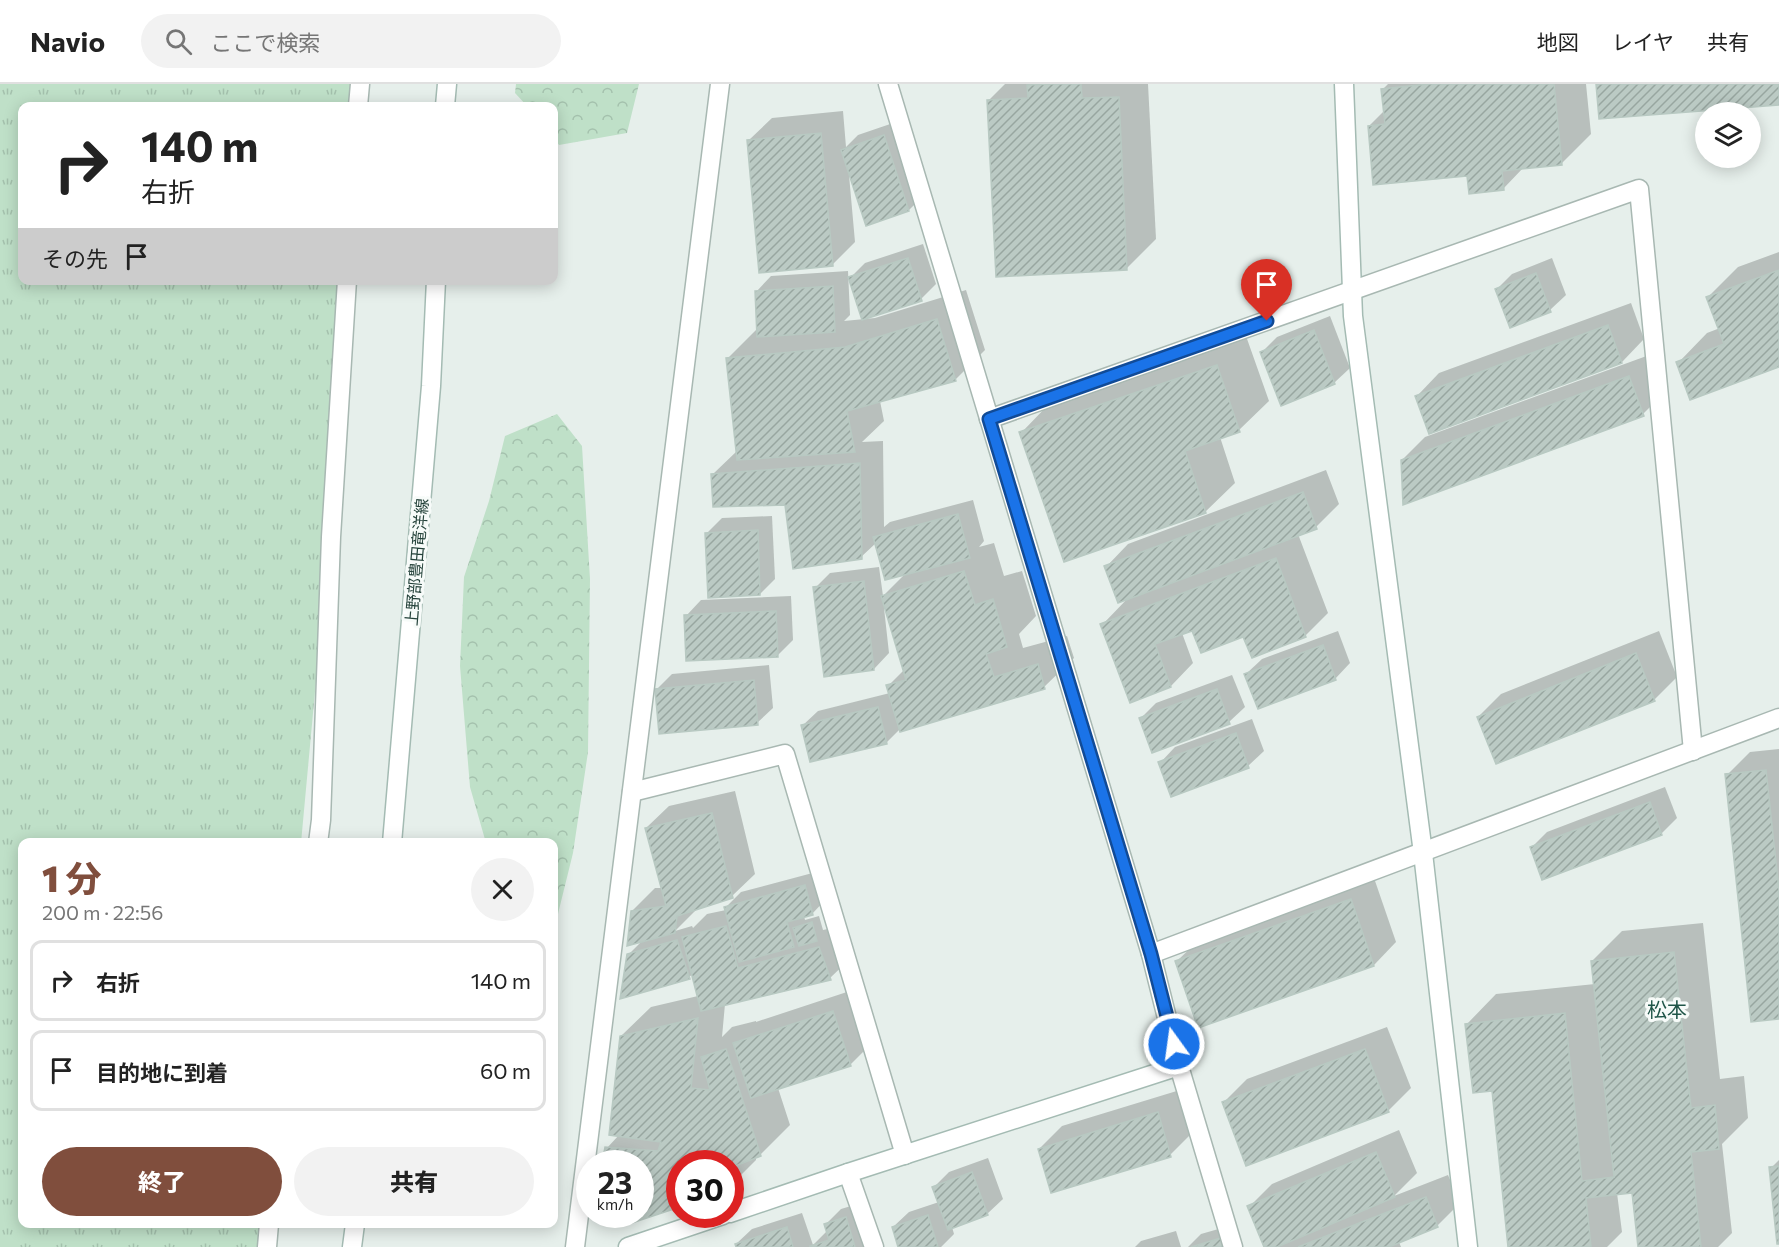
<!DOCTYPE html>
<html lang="ja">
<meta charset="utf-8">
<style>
body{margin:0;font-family:Commissioner,"Noto Sans JP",sans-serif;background:#f2f2f2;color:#222;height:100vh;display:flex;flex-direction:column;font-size:22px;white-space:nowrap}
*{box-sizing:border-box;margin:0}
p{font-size:20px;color:#767676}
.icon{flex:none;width:33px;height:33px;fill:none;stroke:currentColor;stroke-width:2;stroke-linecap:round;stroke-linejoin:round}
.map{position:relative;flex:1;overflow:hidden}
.panel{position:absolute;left:18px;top:754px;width:540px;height:390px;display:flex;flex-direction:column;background:#fff;border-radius:12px;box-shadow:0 3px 15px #0003}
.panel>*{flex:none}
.guide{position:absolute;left:18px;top:18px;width:540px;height:183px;border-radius:12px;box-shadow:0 3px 15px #0003;background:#fff;color:#222;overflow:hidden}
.controls{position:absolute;left:1695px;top:18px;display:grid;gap:12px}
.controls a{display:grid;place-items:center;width:66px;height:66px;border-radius:50%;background:#fff;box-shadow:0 3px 15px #0003;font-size:30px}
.speed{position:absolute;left:576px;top:1066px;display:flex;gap:12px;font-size:30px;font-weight:700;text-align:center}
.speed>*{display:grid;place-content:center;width:78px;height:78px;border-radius:50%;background:#fff;box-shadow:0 3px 15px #0003;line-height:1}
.speed small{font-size:15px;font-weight:400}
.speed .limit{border:9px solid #d22;background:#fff;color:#111}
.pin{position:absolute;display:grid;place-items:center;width:51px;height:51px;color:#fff;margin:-62px -26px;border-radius:50% 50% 50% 0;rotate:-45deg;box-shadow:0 0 6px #0007}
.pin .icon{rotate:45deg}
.me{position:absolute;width:66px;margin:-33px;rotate:346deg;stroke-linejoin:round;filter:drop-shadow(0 0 4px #0008)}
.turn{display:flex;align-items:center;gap:21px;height:126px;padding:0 24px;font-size:27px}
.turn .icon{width:78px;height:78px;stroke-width:2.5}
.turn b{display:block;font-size:42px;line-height:51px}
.then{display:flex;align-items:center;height:57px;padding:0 24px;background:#0003;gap:12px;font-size:22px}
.round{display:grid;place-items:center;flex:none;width:63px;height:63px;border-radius:32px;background:#f2f2f2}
.headline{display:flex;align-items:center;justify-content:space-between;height:102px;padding:0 24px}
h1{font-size:36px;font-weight:800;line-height:45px;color:#804e3d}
.button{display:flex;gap:12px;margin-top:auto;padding:12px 24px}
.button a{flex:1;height:69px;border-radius:36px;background:#804e3d;color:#fff;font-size:24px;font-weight:800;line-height:69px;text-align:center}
.button a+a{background:#f2f2f2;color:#222}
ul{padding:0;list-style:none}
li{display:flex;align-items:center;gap:18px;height:81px;margin:0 12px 9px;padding:0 12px;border:3px solid #e0e0e0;border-radius:12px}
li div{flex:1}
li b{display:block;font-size:22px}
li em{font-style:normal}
header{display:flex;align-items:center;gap:36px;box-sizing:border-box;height:84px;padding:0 30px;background:#fff;border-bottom:2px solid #e0e0e0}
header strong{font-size:28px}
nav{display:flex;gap:33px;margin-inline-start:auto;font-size:21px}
.search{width:420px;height:54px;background:#f2f2f2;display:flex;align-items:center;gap:15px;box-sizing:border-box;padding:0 21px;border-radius:33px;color:#767676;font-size:22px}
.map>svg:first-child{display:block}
</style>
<header>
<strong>Navio</strong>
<div class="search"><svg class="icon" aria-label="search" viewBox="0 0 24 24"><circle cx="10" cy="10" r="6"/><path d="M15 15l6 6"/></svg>ここで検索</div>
<nav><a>地図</a><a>レイヤ</a><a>共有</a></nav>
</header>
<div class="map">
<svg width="1779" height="1163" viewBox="0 0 1779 1163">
<defs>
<pattern id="grass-tufts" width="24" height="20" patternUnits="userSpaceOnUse" patternTransform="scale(1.5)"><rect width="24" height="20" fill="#bfe0c8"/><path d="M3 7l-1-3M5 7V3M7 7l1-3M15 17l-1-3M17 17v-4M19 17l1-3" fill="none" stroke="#a4c1ad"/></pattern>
<pattern id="forest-crowns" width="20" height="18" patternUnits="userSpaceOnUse" patternTransform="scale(1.5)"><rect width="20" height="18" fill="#bfe0c8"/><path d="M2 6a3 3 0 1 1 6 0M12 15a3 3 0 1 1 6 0" fill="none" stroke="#a4c1ad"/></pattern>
<pattern id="building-hatch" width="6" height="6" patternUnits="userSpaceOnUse" patternTransform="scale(1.5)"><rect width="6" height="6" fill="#bbcac4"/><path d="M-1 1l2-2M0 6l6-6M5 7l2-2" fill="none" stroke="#98a6a0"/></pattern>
</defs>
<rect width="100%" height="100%" fill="#e6efeb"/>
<path fill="url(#grass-tufts)" d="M0 0H367L366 22H22V196L353 197 301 759H22V1140H265L263 1163H0Z"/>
<g fill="url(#forest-crowns)">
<path d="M516 0H639L627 49 559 61 554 54V22H527L515 9Z"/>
<path d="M557 330 582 362 590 495 588 668 573 769 554 846V759H486L470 703 460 582 464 493 489 417 505 352Z"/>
</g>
<g fill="#0003">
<path d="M1005 0H1148L1156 155 1126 185 988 17Z"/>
<path d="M1388 0H1586L1591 50 1561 80 1524 83 1503 105 1369 42 1385 26 1383 5Z"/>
<path d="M843 27 846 63 858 51 899 37 924 111 909 126 849 91 855 158 832 181 749 56 772 34Z"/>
<path d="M923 160 936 200 921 215 850 194 865 179Z"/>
<path d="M1779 168V281L1678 279 1707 249 1720 244 1708 213 1738 183Z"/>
<path d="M1552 174 1566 211 1550 226 1497 205 1512 190Z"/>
<path d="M848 187 850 231 844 237 875 234 966 206 985 266 955 296 880 317 884 337 862 358 883 357 884 443 890 438 973 416 984 457 979 463 994 459 1004 492 1022 487 1036 532 1019 550 1023 564 1067 552 1074 574 1044 603 901 644 887 658 802 642 818 627 890 609 888 602 904 586 886 524H884L889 569 874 585 815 504 830 489 879 483 883 512 906 489 876 459 861 473 786 419 713 390 737 367 728 274 758 244 756 208 771 192Z"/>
<path d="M1631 219 1644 255 1622 278 1417 312 1439 289Z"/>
<path d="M1330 232 1350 284 1334 299 1262 268 1277 253Z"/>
<path d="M1246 252 1269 317 1239 346 1220 353 1235 399 1204 429 1021 349 1050 319Z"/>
<path d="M1652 270 1666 307 1643 330 1402 376 1425 353Z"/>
<path d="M1326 386 1339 420 1316 443 1298 450 1328 529 1305 552 1244 551 1193 545 1182 549 1193 579 1171 602 1102 541 1129 513 1106 483 1128 460Z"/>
<path d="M772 432 775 495 760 510 706 450 722 434Z"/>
<path d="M791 512 793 556 777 572 686 532 701 516Z"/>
<path d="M1338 547 1350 579 1335 595 1246 590 1262 575Z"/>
<path d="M1659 547 1677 593 1654 616 1478 633 1501 610Z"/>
<path d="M769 581 773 624 757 639 657 605 672 590Z"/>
<path d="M1232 591 1245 623 1229 638 1141 634 1156 619Z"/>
<path d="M1252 635 1264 667 1248 682 1160 679 1175 663Z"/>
<path d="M1779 665V933L1727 691 1750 668Z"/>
<path d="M1665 703 1677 734 1661 750 1532 763 1547 748Z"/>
<path d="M735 707 755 790 732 812 698 824 675 847 692 842 693 844 707 830 726 826V823L741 808 820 787 827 814 812 830 804 832 805 836 819 832 823 846 842 842 853 872 830 894 725 920 722 953 732 943 756 937V938L856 905 873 958 850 981 778 1004 790 1041 760 1071 756 1072V1076L730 1102V1080H680V1122L631 1138 632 1131H640V1080H604L607 1064 619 1051 621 952 651 923 698 912 693 890 689 893 628 871 643 856 632 827 655 804H662L646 744 669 722Z"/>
<path d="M1374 794 1396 858 1374 881 1177 877 1200 855Z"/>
<path d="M1703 839 1720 995 1744 992 1748 1034 1722 1060 1732 1149 1718 1163H1640L1634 1107 1617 1109 1622 1148 1607 1163H1510L1493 1005 1467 940 1496 910 1595 900 1592 877 1622 847Z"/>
<path d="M1387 943 1411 1004 1388 1027 1224 1018 1247 995Z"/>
<path d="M1180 1006 1193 1048 1170 1071 1039 1065 1062 1042Z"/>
<path d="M1399 1046 1417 1089 1394 1112 1448 1091 1460 1119 1437 1142 1399 1158 1401 1163H1266L1249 1123 1272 1100Z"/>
<path d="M988 1074 1003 1115 987 1130 952 1143 954 1150 941 1163H900L893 1143 909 1128 939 1118 934 1103 949 1088Z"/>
<path d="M1779 1076V1158L1771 1084Z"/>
<path d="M861 1119 869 1163H737L736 1160 752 1145 802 1129 813 1161 827 1147 826 1140 841 1125Z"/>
<path d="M1236 1140 1243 1163H1188L1201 1150Z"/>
<path d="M1176 1147 1181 1163H1135L1141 1157Z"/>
</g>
<g fill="url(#building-hatch)" stroke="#b8c9c2" stroke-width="1.5">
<path d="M1053 0H1081L1082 14 1119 13 1127 186 996 193 987 16 1028 14 1027 1Z"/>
<path d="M1429 0H1554L1562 81 1502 87 1504 106 1469 110 1467 92 1373 101 1368 42 1385 40 1381 5Z"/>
<path d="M1596 0H1779V21L1599 35Z"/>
<path d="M821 49 833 182 759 189 747 56Z"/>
<path d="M884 51 909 127 866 142 841 66Z"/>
<path d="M908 174 922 217 862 236 848 193Z"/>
<path d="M1779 186V283L1690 316 1676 278 1724 260 1706 213Z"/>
<path d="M1536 189 1551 228 1510 244 1495 205Z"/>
<path d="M833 202 835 248 757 253 755 207Z"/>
<path d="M937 235 956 297 847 327 855 368 737 376 726 274 845 263Z"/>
<path d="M1608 241 1622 279 1429 350 1415 312Z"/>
<path d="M1314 246 1335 300 1281 322 1260 268Z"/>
<path d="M1217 281 1240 348 1185 367 1206 429 1064 478 1019 348Z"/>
<path d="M1629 292 1644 332 1403 421 1401 376Z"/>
<path d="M860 379 862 475 793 485 785 421 713 423 711 390Z"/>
<path d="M1303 408 1317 445 1118 519 1104 482Z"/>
<path d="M958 430 970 474 885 496 873 453Z"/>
<path d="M758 446 760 511 708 514 705 449Z"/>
<path d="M1276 474 1306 553 1252 574 1243 553 1201 569 1192 547 1155 560 1171 603 1130 619 1100 540Z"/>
<path d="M964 487 975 521 993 515 1007 563 986 570 994 593 1038 580 1045 605 900 648 886 601 906 596 881 512Z"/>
<path d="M864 497 874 586 824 593 813 503Z"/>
<path d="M776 527 778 573 686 577 684 531Z"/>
<path d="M1323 561 1336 596 1258 625 1244 590Z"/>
<path d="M1636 569 1655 617 1496 680 1477 633Z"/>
<path d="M754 596 758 641 659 650 655 605Z"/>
<path d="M1217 605 1230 640 1152 669 1139 634Z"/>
<path d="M878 623 887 660 810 678 801 641Z"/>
<path d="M1236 649 1249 684 1171 713 1158 678Z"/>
<path d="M1766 686 1779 806V935L1751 938 1725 690Z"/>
<path d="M1650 718 1662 751 1542 796 1530 763Z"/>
<path d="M712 729 733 814 677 832 675 849 627 862 631 827 666 822 645 744Z"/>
<path d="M805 801 813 831 787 838 794 863 739 878 724 823Z"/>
<path d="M1351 815 1374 882 1198 944 1175 877Z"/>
<path d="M812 838 817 857 799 862 793 844Z"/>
<path d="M726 842 738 884 819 863 831 896 701 927 682 853Z"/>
<path d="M677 856 690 895 620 915 627 870Z"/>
<path d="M1674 868 1691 1024 1715 1021 1719 1065 1691 1068 1701 1163H1638L1632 1109 1586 1114 1591 1163H1508L1492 1007 1473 1009 1465 940 1565 929 1582 1097 1614 1093 1591 877Z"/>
<path d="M833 927 851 982 751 1014 733 959Z"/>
<path d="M698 934 691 1004 710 1006 701 973 726 965 761 1072 730 1084V1080H680V1123L629 1140 630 1131H640V1080H602L605 1063 658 1067 661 1058 609 1051 620 952Z"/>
<path d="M1365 965 1389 1028 1246 1082 1222 1018Z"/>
<path d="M1158 1028 1171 1073 1051 1109 1038 1065Z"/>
<path d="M1376 1068 1395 1113 1277 1163H1264L1247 1122Z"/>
<path d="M1779 1082V1160H1777L1769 1083Z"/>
<path d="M972 1088 988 1131 948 1146 932 1103Z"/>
<path d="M1426 1113 1438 1143 1389 1163H1298Z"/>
<path d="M928 1131 938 1163H898L892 1143Z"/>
<path d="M846 1133 855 1163H810V1162L829 1156 824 1140Z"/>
<path d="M787 1143 793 1163H736L735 1160Z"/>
<path d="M1221 1154 1224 1163H1191Z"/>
</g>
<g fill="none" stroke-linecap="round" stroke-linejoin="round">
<defs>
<g id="lane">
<path d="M358 22 360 0"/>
<path d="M318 759 321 736 331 453 347 196"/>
<path d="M267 1163 269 1140"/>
</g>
<g id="street">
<path d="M888 0 1151 870"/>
<path d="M989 335 1639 105 1693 667"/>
<path d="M632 708 785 670 905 1071"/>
<path d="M848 1089 874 1163"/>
<path d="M575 1163 720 0"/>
<path d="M1233 1163 1179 982 1151 870 1779 634"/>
</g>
<g id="secondary">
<path d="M1344 0 1353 232 1423 769 1468 1163"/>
<path d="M445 22 447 0"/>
<path d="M392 759 431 302 436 196"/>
<path d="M730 1129 848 1089 1179 982"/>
<path d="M352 1163 355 1140"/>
<path d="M628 1163 723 1131"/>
</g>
</defs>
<use href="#lane" stroke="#a8b8b2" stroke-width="21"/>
<use href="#street" stroke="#a8b8b2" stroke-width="21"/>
<use href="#secondary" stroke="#a4bbb3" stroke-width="21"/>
<use href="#lane" stroke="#fff" stroke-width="18"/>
<use href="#street" stroke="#fff" stroke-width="18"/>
<use href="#secondary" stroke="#fff" stroke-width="18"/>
</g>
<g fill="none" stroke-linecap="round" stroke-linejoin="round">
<defs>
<path id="route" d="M1174 960 1151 870 989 335 1267 237"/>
</defs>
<use href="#route" stroke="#114b97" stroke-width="15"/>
<use href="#route" stroke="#1a73e8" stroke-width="10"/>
</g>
<g text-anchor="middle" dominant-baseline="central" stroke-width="6" stroke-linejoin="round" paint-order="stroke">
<g font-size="16" fill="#24423a" stroke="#f7fbf9">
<text transform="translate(416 478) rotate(-85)">上野部豊田竜洋線</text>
</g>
<g font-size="20" fill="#1f5548" stroke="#f7fbf9">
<text x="1667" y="925">松本</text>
</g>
</g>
</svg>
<div class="controls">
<a><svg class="icon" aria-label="layers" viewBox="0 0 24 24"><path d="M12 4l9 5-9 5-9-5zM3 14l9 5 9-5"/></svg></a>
</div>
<div class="speed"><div>23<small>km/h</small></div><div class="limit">30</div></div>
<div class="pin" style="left:1267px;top:237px;background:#d93025"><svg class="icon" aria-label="arrive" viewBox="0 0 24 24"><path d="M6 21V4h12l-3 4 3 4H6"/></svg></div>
<svg class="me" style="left:1174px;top:960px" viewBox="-20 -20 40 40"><circle r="17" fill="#1a73e8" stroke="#fff" stroke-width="3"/><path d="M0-11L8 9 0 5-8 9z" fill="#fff"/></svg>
<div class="guide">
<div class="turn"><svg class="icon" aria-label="right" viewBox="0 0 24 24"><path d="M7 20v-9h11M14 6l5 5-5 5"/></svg><div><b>140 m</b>右折</div></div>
<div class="then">その先<svg class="icon" aria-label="arrive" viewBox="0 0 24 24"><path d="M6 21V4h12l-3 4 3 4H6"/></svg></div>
</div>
<section class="panel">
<div class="headline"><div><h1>1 分</h1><p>200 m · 22:56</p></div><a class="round"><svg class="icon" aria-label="close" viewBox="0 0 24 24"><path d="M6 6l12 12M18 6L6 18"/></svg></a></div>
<ul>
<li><svg class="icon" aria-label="right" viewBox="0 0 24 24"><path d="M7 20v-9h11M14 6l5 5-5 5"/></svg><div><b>右折</b></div><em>140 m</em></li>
<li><svg class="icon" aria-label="arrive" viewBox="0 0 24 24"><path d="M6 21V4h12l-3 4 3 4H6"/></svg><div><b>目的地に到着</b></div><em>60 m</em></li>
</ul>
<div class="button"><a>終了</a><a>共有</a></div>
</section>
</div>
